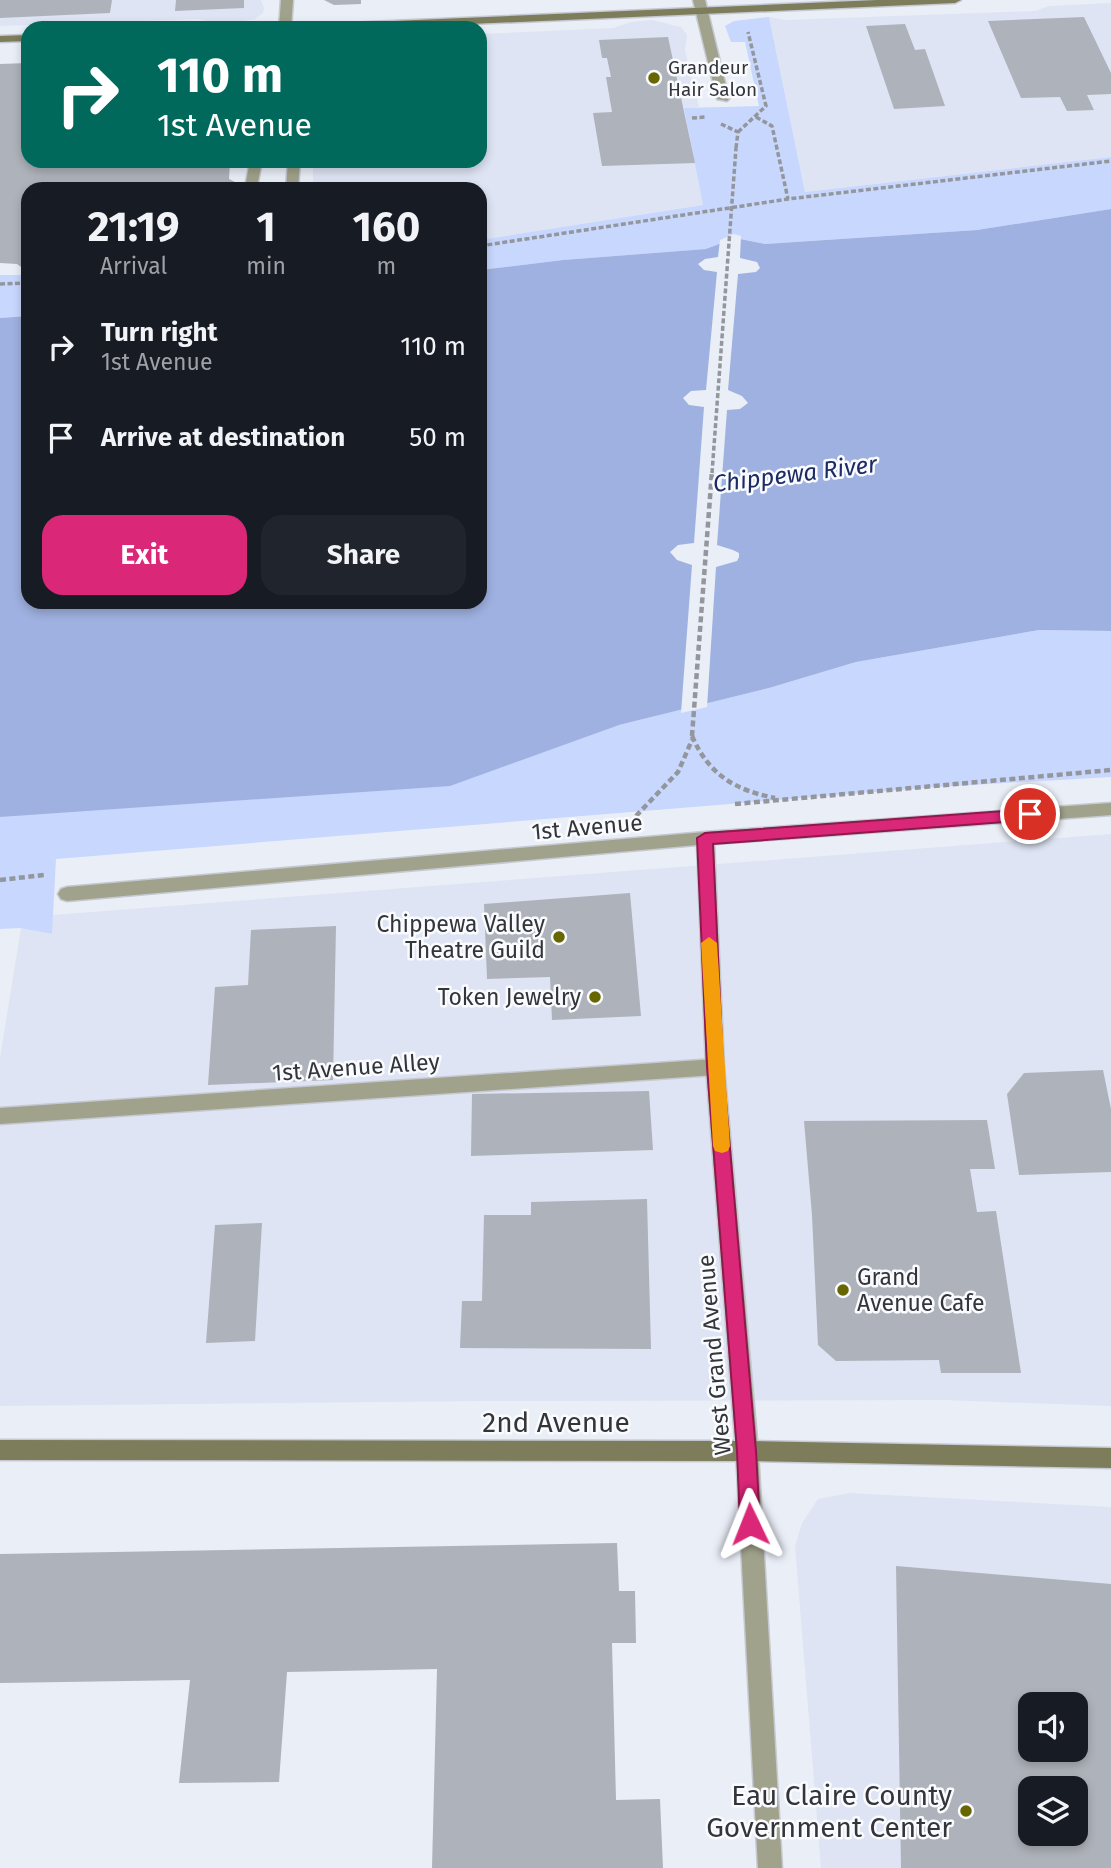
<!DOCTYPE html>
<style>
body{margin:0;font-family:"Fira Sans",sans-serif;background:#20242c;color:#f1f3f6;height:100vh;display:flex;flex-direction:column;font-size:26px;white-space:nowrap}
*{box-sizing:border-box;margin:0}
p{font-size:23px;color:#9ea1a6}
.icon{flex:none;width:38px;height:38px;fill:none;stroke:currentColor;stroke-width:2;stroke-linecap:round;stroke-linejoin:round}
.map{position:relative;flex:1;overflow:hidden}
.drawer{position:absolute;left:21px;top:182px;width:466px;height:427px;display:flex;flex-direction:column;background:#171b24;border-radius:21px;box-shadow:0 4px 10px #0003}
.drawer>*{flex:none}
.hud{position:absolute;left:21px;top:21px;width:466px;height:147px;border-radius:21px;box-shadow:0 4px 10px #0003;background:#00695c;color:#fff;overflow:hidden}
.fabs{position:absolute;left:1018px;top:1692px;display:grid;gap:14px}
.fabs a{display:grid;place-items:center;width:70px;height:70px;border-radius:14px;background:#171b24;box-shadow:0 4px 10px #0003;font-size:35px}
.pin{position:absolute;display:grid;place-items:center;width:60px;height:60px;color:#fff;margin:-30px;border:4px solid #fff;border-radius:50%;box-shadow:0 2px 7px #0007}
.me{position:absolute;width:77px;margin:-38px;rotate:358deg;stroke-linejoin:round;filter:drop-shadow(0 0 5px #0008)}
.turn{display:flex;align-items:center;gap:24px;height:147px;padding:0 21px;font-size:32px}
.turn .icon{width:91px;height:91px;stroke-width:2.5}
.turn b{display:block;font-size:49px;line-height:60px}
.eta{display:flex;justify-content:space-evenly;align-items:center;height:119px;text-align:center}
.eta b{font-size:42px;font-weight:700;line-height:49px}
.cta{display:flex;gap:14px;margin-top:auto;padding:14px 21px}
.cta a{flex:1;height:80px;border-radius:21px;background:#db2777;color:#fff;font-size:28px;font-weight:700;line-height:80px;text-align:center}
.cta a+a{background:#20242c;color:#f1f3f6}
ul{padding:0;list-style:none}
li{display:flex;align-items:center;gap:21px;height:91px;padding:0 21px}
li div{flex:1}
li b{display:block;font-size:26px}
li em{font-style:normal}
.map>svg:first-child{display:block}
</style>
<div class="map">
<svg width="1111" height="1868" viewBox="0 0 1111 1868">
<rect width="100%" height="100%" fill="#eaeef7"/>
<g fill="#dee4f4" fill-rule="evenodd">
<path d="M0 0H261L264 8 263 13 255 19 237 22 215 23 199 19 0 26Z"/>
<path d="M1111 3V157L805 192 769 17 786 20 1035 11 1049 6Z"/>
<path d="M652 20 681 27 687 35 685 51 699 107 685 108 703 205 480 240V189H313V161H480V34L613 28 631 22Z"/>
<path d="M1111 834V1406L944 1400 482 1401 0 1406V1058L21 928 51 934 52 915Z"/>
<path d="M850 1493 1111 1507V1868H821L795 1546 802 1523 818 1499ZM1031 1704H1076V1750H1031ZM1031 1788H1076V1834H1031Z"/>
</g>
<g fill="#c8d7fd">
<path d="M769 17 805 192 1111 157V209L977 230 765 244 735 238 707 249 563 260 480 270V240L703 205 684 108 759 106 745 42H731L725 26 734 21Z"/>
<path d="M0 275H28V316L0 318Z"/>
<path d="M1039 630 1111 631V777L937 787 56 859 52 934 20 928 0 929V817L619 725 769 688 856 662Z"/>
</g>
<path fill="#9fb1e0" d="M1111 209V631L1039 630 856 662 769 688 619 725 450 786 0 817V318L28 316V602H480V270L563 260 706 249 735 238 765 244 977 230Z"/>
<path fill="#eaeef7" d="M734 234 741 236 740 258 757 262 760 268 756 272 738 274 728 390 742 396 748 403 740 409 727 410 717 545 733 550 739 553V557L737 561 716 567 707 707 681 713 692 565 677 560 670 552 678 545 694 543 704 407 689 405 683 398 691 391 706 390 717 272 704 270 698 264 705 259 718 257 720 240Z"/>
<g fill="#aeb2ba" fill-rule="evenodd">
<path d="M0 0H112L110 13 0 18Z"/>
<path d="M176 0H244V8L175 11Z"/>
<path d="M324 0H361V4L334 5Z"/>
<path d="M1084 17 1111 73V94L1087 95 1094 110 1067 111 1060 97 1021 98 988 21Z"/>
<path d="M905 24 915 50 925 49 945 106 894 109 866 26Z"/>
<path d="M668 37 695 163 602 166 593 113 612 112 606 77H611L607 58H602L599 40Z"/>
<path d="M28 63V161H230L229 179 237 183 236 189H28V272L17 264 0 263V64Z"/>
<path d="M630 893 641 1016 552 1020 550 977 487 979 484 904Z"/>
<path d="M336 926 333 1080 208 1085 215 987 248 985 251 930Z"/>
<path d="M1103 1070 1111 1109V1172L1019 1175 1007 1094 1024 1073Z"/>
<path d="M649 1091 653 1150 471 1156 472 1094Z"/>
<path d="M987 1120 995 1169H970L977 1212 996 1211 1021 1373H941L939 1360 836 1361 818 1345 812 1215 804 1121Z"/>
<path d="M647 1199 651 1349 460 1348 462 1301H482L484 1215H531V1202Z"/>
<path d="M262 1223 255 1341 206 1343 215 1225Z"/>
<path d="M617 1543 619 1591H635L636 1643H612L616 1800 660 1799 663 1868H432L437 1669 287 1672 279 1782 179 1783 190 1680 0 1683V1554Z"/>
<path d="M896 1566 1111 1584V1868H901ZM1031 1704H1076V1750H1031ZM1031 1788H1076V1834H1031Z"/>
</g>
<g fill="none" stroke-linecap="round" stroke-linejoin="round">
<defs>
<g id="lane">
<path d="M250 161H262L258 182 252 186 246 182Z"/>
<path d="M288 161H300L298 189H286Z"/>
<path d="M715 1059 722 1062 724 1067 722 1072 715 1075 0 1124V1108Z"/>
</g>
<g id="street">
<path d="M281 0H293L291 28H279Z"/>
<path d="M693 0H705L729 99 727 101 717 99Z"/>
<path d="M1111 803V815L714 844 724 1067 758 1451 782 1868H758L736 1451 706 1067 697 845 67 901 61 899 58 894 61 889 67 887 705 832Z"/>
</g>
<g id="secondary">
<path d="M877 0H961L955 3 379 28H294L300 25Z"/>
<path d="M28 35V41L0 42V36Z"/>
<path d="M0 1440 747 1441 1111 1448V1468L747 1461 0 1460Z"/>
</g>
</defs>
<use href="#lane" stroke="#c5c9d1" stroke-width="3"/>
<use href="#street" stroke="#c5c9d1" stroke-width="3"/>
<use href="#secondary" stroke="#c5c9d1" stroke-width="3"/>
<g stroke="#93969c" stroke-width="3.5" stroke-dasharray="5 2.5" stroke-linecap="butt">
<path d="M756 117 772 126 788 199"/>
<path d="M692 118 706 117"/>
<path d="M721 124 738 132 736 148"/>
<path d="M738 132 766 106 748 32"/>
<path d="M480 246 788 199 1111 161"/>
<path d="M0 284 28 283"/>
</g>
<g stroke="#93969c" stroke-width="4.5" stroke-dasharray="6 3.5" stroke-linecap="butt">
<path d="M692 736C709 775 735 790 775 798"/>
<path d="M735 804 1111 770"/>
<path d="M636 816 678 772 692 740"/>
<path d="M0 880 44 875"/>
</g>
<use href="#lane" fill="#a1a28b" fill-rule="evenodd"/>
<use href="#street" fill="#a1a28b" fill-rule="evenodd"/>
<use href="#secondary" fill="#7d7d5c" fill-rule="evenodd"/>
<path stroke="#93969c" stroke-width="3.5" stroke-dasharray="5 2.5" stroke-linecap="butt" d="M712 473 736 148"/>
<path stroke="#93969c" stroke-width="4.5" stroke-dasharray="6 3.5" stroke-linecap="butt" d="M692 736 712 471"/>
</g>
<path fill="#db2777" stroke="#8e194d" stroke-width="2" d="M1030 809 1037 814 1030 820 713 844 723 1067 756 1451 760 1524 757 1531 750 1533 743 1531 740 1524 737 1451 707 1067 697 838 705 833Z"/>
<path fill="#f59e0b" d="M709 937 717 943 730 1146 728 1151 722 1153 715 1151 713 1146 701 943Z"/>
<g fill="#686600" stroke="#f9fbff" stroke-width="2.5">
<circle cx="654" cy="78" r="7"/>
<circle cx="559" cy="937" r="7"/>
<circle cx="595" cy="997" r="7"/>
<circle cx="843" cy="1290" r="7"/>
<circle cx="966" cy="1811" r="7"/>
</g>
<g text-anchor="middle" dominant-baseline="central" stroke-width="5" stroke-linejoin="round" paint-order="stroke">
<g font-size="19" fill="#333538" stroke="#f9fbff" text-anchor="start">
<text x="668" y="67">Grandeur<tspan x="668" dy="22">Hair Salon</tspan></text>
</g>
<g font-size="23" fill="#333538" stroke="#f9fbff">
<text transform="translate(587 827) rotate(-5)">1st Avenue</text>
<text transform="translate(356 1067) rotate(-4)">1st Avenue Alley</text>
<text transform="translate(714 1355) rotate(-95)">West Grand Avenue</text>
</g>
<g font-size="23" fill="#333538" stroke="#f9fbff" text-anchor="end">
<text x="545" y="924">Chippewa Valley<tspan x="545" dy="26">Theatre Guild</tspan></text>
<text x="581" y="997">Token Jewelry</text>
<text x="857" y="1277" text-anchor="start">Grand<tspan x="857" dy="26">Avenue Cafe</tspan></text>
</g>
<g font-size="24" font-style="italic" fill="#1c2b63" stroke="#f9fbff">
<text transform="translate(795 474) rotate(-7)">Chippewa River</text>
</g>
<g font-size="28" fill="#333538" stroke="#f9fbff">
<text x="556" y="1422">2nd Avenue</text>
</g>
<g font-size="28" fill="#333538" stroke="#f9fbff" text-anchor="end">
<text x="952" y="1795">Eau Claire County<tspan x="952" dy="32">Government Center</tspan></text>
</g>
</g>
</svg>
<div class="fabs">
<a><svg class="icon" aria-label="sound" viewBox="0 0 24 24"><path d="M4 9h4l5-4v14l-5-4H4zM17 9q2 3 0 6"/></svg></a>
<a><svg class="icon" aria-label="layers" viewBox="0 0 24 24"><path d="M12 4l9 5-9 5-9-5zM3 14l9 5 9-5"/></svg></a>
</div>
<div class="pin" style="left:1030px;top:814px;background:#d93025"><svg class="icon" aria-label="arrive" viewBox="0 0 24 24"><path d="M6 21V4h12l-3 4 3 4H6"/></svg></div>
<svg class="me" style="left:750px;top:1524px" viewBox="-20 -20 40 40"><path d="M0-17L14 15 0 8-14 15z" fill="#db2777" stroke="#fff" stroke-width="4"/></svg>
<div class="hud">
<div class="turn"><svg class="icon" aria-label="right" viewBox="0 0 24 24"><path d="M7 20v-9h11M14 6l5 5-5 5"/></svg><div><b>110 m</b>1st Avenue</div></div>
</div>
<section class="drawer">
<div class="eta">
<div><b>21:19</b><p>Arrival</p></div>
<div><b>1</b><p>min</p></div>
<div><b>160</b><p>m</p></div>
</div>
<ul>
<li><svg class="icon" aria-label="right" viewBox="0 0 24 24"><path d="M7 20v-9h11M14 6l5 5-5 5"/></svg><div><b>Turn right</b><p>1st Avenue</p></div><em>110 m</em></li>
<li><svg class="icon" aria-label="arrive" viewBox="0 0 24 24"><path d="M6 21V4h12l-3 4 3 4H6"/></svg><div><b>Arrive at destination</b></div><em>50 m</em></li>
</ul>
<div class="cta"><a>Exit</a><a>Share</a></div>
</section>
</div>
